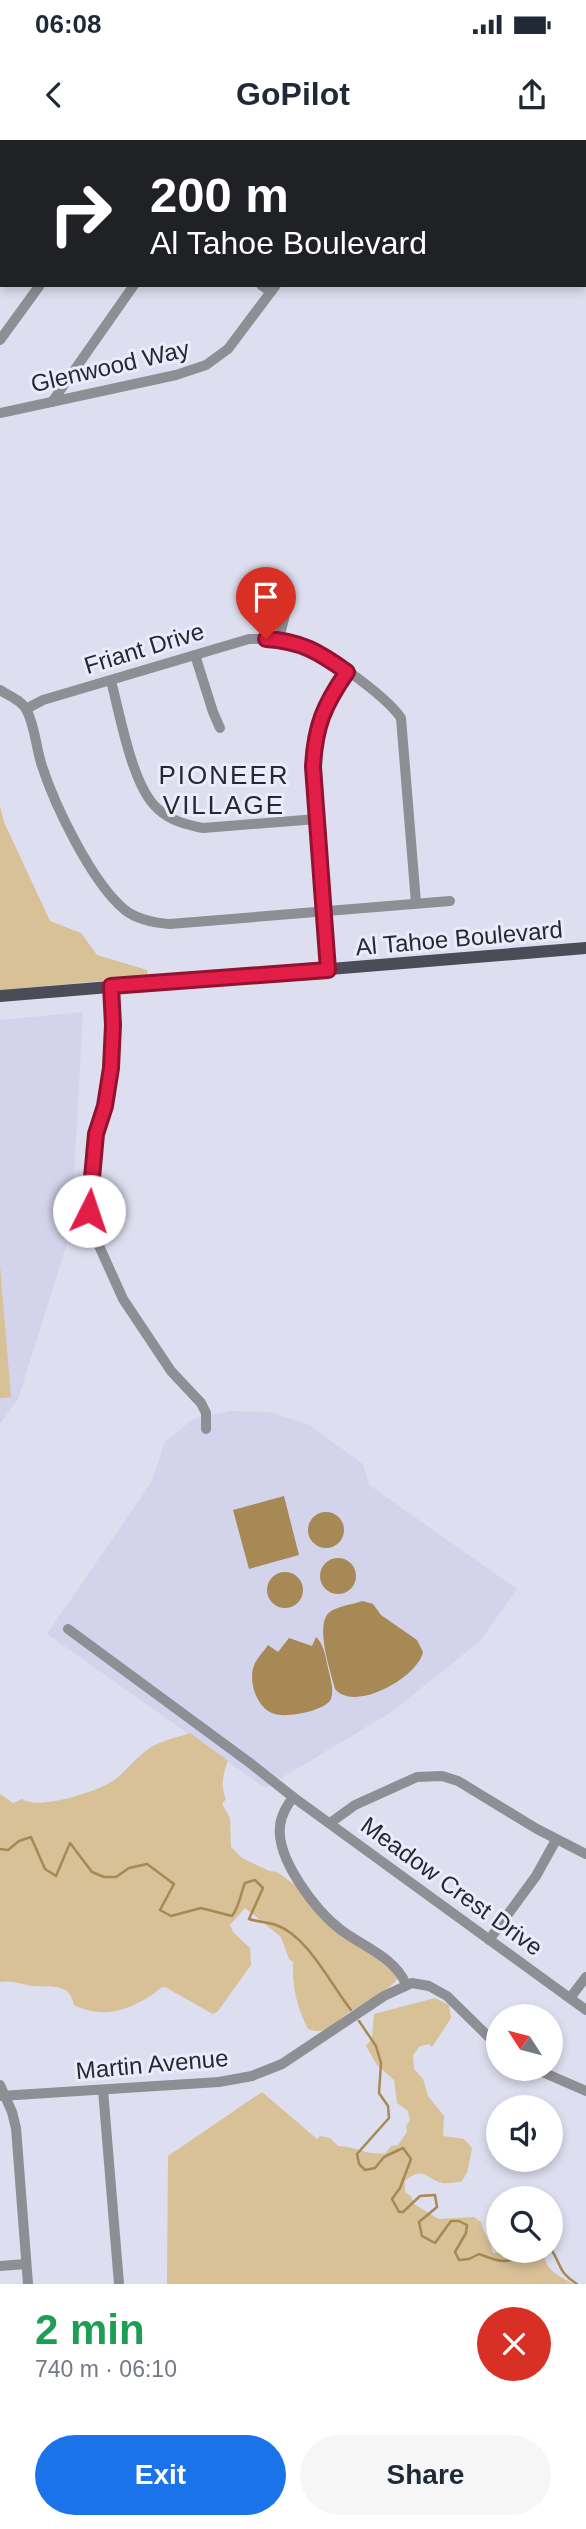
<!DOCTYPE html>
<meta charset="utf-8">
<style>
body{margin:0;font-family:Helvetica,sans-serif;background:#f6f6f7;color:#1f2937;height:100vh;display:flex;flex-direction:column;font-size:26px;white-space:nowrap}
*{box-sizing:border-box;margin:0}
p{font-size:23px;color:#747a83}
.icon{flex:none;width:38px;height:38px;fill:none;stroke:currentColor;stroke-width:2;stroke-linecap:round;stroke-linejoin:round}
.map{position:relative;height:2144px;overflow:hidden}
.sheet{display:flex;flex-direction:column;background:#fff;flex:1}
.sheet>*{flex:none}
.top-card{position:absolute;left:0px;top:0px;width:586px;height:147px;box-shadow:0 4px 10px #0003;background:#202124;color:#fff;overflow:hidden}
.needle{width:46px;rotate:306deg}
.controls{position:absolute;left:486px;top:1864px;display:grid;gap:14px}
.controls a{display:grid;place-items:center;width:77px;height:77px;border-radius:50%;background:#fff;box-shadow:0 4px 10px #0003;font-size:35px}
.pin{position:absolute;display:grid;place-items:center;width:60px;height:60px;color:#fff;margin:-72px -30px;border-radius:50% 50% 50% 0;rotate:-45deg;box-shadow:0 0 7px #0007}
.pin .icon{rotate:45deg}
.me{position:absolute;width:77px;margin:-38px;rotate:4deg;stroke-linejoin:round;filter:drop-shadow(0 0 5px #0008)}
.turn{display:flex;align-items:center;gap:24px;height:147px;padding:0 35px;font-size:32px}
.turn .icon{width:91px;height:91px;stroke-width:2.5}
.turn b{display:block;font-size:49px;line-height:60px}
.round{display:grid;place-items:center;flex:none;width:74px;height:74px;border-radius:37px;background:#f6f6f7}
.head{display:flex;align-items:center;justify-content:space-between;height:119px;padding:0 35px}
h1{font-size:42px;font-weight:700;line-height:52px;color:#1e9e55}
.button{display:flex;gap:14px;margin-top:auto;padding:14px 35px}
.button a{flex:1;height:80px;border-radius:42px;background:#1a73e8;color:#fff;font-size:28px;font-weight:700;line-height:80px;text-align:center}
.button a+a{background:#f6f6f7;color:#1f2937}
.status{display:flex;justify-content:space-between;align-items:center;height:49px;padding:0 35px;background:#fff;direction:ltr}
.status svg{height:19px;fill:currentColor}
header{display:flex;justify-content:space-between;align-items:center;height:91px;padding:0 35px;background:#fff;font-size:32px;font-weight:700}
.map>svg:first-child{display:block}
</style>
<div class="status"><b>06:08</b><svg viewBox="0 0 49 12"><path d="M0 12V9h3v3zM5 12V6h3v6zM10 12V3h3v9zM15 12V0h3v12zM26 1h20v11H26zM47 4h2v5h-2z"/></svg></div>
<header><svg class="icon" aria-label="back" viewBox="0 0 24 24"><path d="M15 5l-7 7 7 7"/></svg>GoPilot<svg class="icon" aria-label="share" viewBox="0 0 24 24"><path d="M12 15V3M7 8l5-5 5 5M5 13v7h14v-7"/></svg></header>
<div class="map">
<svg width="586" height="2144" viewBox="0 0 586 2144">
<rect width="100%" height="100%" fill="#dddeef"/>
<g fill="#d3d3ec">
<path d="M83 872 71 1091 18 1259 0 1284V880Z"/>
<path d="M230 1271 270 1272 309 1285 363 1324 369 1345 517 1449 480 1501 390 1573 265 1648 47 1494 151 1343 165 1302 193 1279Z"/>
</g>
<g fill="#d8c097">
<path d="M0 666 4 682 50 781 81 793 97 815 147 830 148 837 0 850Z"/>
<path d="M0 1126 11 1257 0 1258Z"/>
<path d="M190 1593 228 1621C223 1634 220 1646 226 1659L222 1664 230 1678 231 1707 242 1718 269 1731 277 1732 306 1753 323 1777 382 1811 399 1837C386 1854 365 1862 348 1873 340 1878 334 1888 325 1890 319 1892 314 1891 308 1889 297 1867 292 1847 293 1822L289 1819 281 1797 245 1768 230 1785 233 1792 250 1808 251 1825 218 1871 213 1874 165 1847C158 1848 158 1851 152 1855 126 1871 103 1879 74 1865 70 1842 50 1847 33 1846 21 1844 13 1840 0 1842V1654L13 1663 22 1659C39 1671 100 1651 116 1639 128 1629 139 1614 153 1606 165 1600 178 1597 190 1593Z"/>
<path d="M435 1858 449 1865 451 1878 432 1907 429 1904 420 1906 413 1915 414 1929 423 1939 428 1956 444 1976 443 1996 464 1999 472 2008 467 2033 461 2042C455 2042 447 2044 442 2043 426 2039 423 2025 405 2041V2052L411 2056 414 2064 439 2079 474 2077 481 2082C483 2094 491 2101 493 2113L544 2111C544 2130 558 2135 573 2144H167L168 2016 262 1952 317 1999 320 1996 330 1998 338 2006C358 2007 367 2016 386 2013L391 2006 398 2005 407 1992 406 1986 410 1980 408 1971 397 1963 394 1940 377 1925 366 1906 372 1899 374 1874Z"/>
</g>
<g fill="#a68954">
<path d="M284 1356 299 1415 249 1429 233 1370Z"/>
<circle cx="326" cy="1390" r="18"/>
<circle cx="338" cy="1436" r="18"/>
<circle cx="285" cy="1450" r="18"/>
<path d="M363 1461 373 1464 381 1475 417 1500 423 1512C418 1537 355 1573 335 1549 331 1532 313 1482 331 1471 340 1466 353 1464 363 1461Z"/>
<path d="M316 1497C325 1505 326 1520 329 1532 331 1541 334 1550 331 1559 326 1571 286 1578 275 1574 256 1569 247 1539 255 1523 258 1517 264 1511 268 1505L278 1512 289 1498 312 1506Z"/>
</g>
<g fill="none" stroke-linecap="round" stroke-linejoin="round">
<g stroke="#a68954" stroke-width="2.5">
<path d="M0 1709 8 1710 19 1701 31 1697 45 1729 56 1736 70 1703 92 1732 104 1737H116L129 1728 147 1724 174 1744 160 1770 171 1776 201 1768 232 1776C240 1765 240 1755 245 1743L255 1740 263 1748 249 1779C258 1782 267 1782 276 1785 307 1795 331 1845 351 1870"/>
<path d="M359 1881 376 1906 381 1923 379 1953 388 1966 389 1978 357 2014 359 2024 365 2030 375 2028 384 2017 403 2008 411 2019 400 2048 392 2059 399 2072H403L420 2056 435 2055 437 2067 419 2082 422 2096 435 2103 451 2081H459L467 2085 466 2093 455 2112 459 2120 469 2119 479 2114C499 2122 510 2126 527 2110"/>
<path d="M551 2109C562 2126 558 2132 577 2144"/>
</g>
<g stroke="#8e8e95" stroke-width="10">
<path d="M400 0 402 2"/>
<path d="M50 2 51 0"/>
<path d="M145 2 146 0"/>
<path d="M238 2 240 0"/>
<path d="M512 2 514 0"/>
<path d="M0 71 2 68"/>
<path d="M261 145 271 152"/>
<path d="M0 200 40 145"/>
<path d="M52 262 134 145"/>
<path d="M0 273 176 235 206 225 228 209 276 145"/>
<path d="M279 499 287 466"/>
<path d="M195 515 213 572 220 588"/>
<path d="M111 541C120 574 132 647 158 669 171 681 187 685 203 688L317 679"/>
<path d="M0 550C9 556 20 559 26 569 35 585 36 608 42 626 55 666 92 743 125 770 138 780 154 783 170 784L450 761"/>
<path d="M26 569 43 560 249 499C266 499 282 498 299 503 324 511 386 556 401 578L416 763"/>
<path d="M328 830 313 627C315 586 324 565 347 532"/>
<path d="M111 846 113 885 111 928 105 966 96 994 90 1049 91 1088 123 1159 171 1231 201 1263 206 1273V1289"/>
<path d="M68 1489 250 1623 293 1657 586 1870"/>
<path d="M293 1657C287 1666 281 1675 280 1686 276 1719 316 1771 341 1790 364 1807 394 1817 406 1844"/>
<path d="M330 1683 355 1665 417 1637 442 1636 458 1641 537 1689 586 1714"/>
<path d="M489 1800 536 1736 556 1700"/>
<path d="M570 1858 586 1837"/>
<path d="M533 1928 586 1951"/>
<path d="M0 1945 12 1972 16 1988 28 2144"/>
<path d="M103 1950 119 2144"/>
<path d="M0 1956 219 1942 252 1936 282 1924 384 1856 412 1843 429 1846 447 1856 499 1907"/>
<path d="M0 2126 26 2124"/>
</g>
<path stroke="#4c4c58" stroke-width="12" d="M0 856 586 808"/>
</g>
<g fill="none" stroke-linecap="round" stroke-linejoin="round">
<defs>
<path id="route" d="M89 1071 96 994 105 966 111 928 113 885 111 846 328 830 313 627C315 586 324 565 347 532 319 512 301 501 266 499"/>
</defs>
<use href="#route" stroke="#92132f" stroke-width="18"/>
<use href="#route" stroke="#e11d48" stroke-width="12"/>
</g>
<g text-anchor="middle" dominant-baseline="central" stroke-width="6" stroke-linejoin="round" paint-order="stroke">
<g font-size="24" fill="#28282f" stroke="#eaebfd">
<text transform="translate(110 226) rotate(-13)">Glenwood Way</text>
<text transform="translate(144 508) rotate(-17)">Friant Drive</text>
<text transform="translate(459 798) rotate(-5)">Al Tahoe Boulevard</text>
<text transform="translate(452 1746) rotate(36)">Meadow Crest Drive</text>
<text transform="translate(152 1924) rotate(-5)">Martin Avenue</text>
</g>
<g font-size="26" letter-spacing="2" fill="#28282f" stroke="#eaebfd">
<text x="224" y="635">PIONEER<tspan x="224" dy="30">VILLAGE</tspan></text>
</g>
</g>
</svg>
<div class="controls">
<a><svg class="needle" viewBox="-14 -14 28 28"><path d="M0-13l5 13h-10z" fill="#e53935"/><path d="M0 13l5-13h-10z" fill="#747a83"/></svg></a>
<a><svg class="icon" aria-label="sound" viewBox="0 0 24 24"><path d="M4 9h4l5-4v14l-5-4H4zM17 9q2 3 0 6"/></svg></a>
<a><svg class="icon" aria-label="search" viewBox="0 0 24 24"><circle cx="10" cy="10" r="6"/><path d="M15 15l6 6"/></svg></a>
</div>
<div class="pin" style="left:266px;top:499px;background:#d93025"><svg class="icon" aria-label="arrive" viewBox="0 0 24 24"><path d="M6 21V4h12l-3 4 3 4H6"/></svg></div>
<svg class="me" style="left:89px;top:1071px" viewBox="-20 -20 40 40"><circle r="19" fill="#fff"/><path d="M0-13L10 11 0 6-10 11z" fill="#e11d48"/></svg>
<div class="top-card">
<div class="turn"><svg class="icon" aria-label="right" viewBox="0 0 24 24"><path d="M7 20v-9h11M14 6l5 5-5 5"/></svg><div><b>200 m</b>Al Tahoe Boulevard</div></div>
</div>
</div>
<section class="sheet">
<div class="head"><div><h1>2 min</h1><p>740 m · 06:10</p></div><a class="round" style="background:#d93025;color:#fff"><svg class="icon" aria-label="close" viewBox="0 0 24 24"><path d="M6 6l12 12M18 6L6 18"/></svg></a></div>
<div class="button"><a>Exit</a><a>Share</a></div>
</section>
